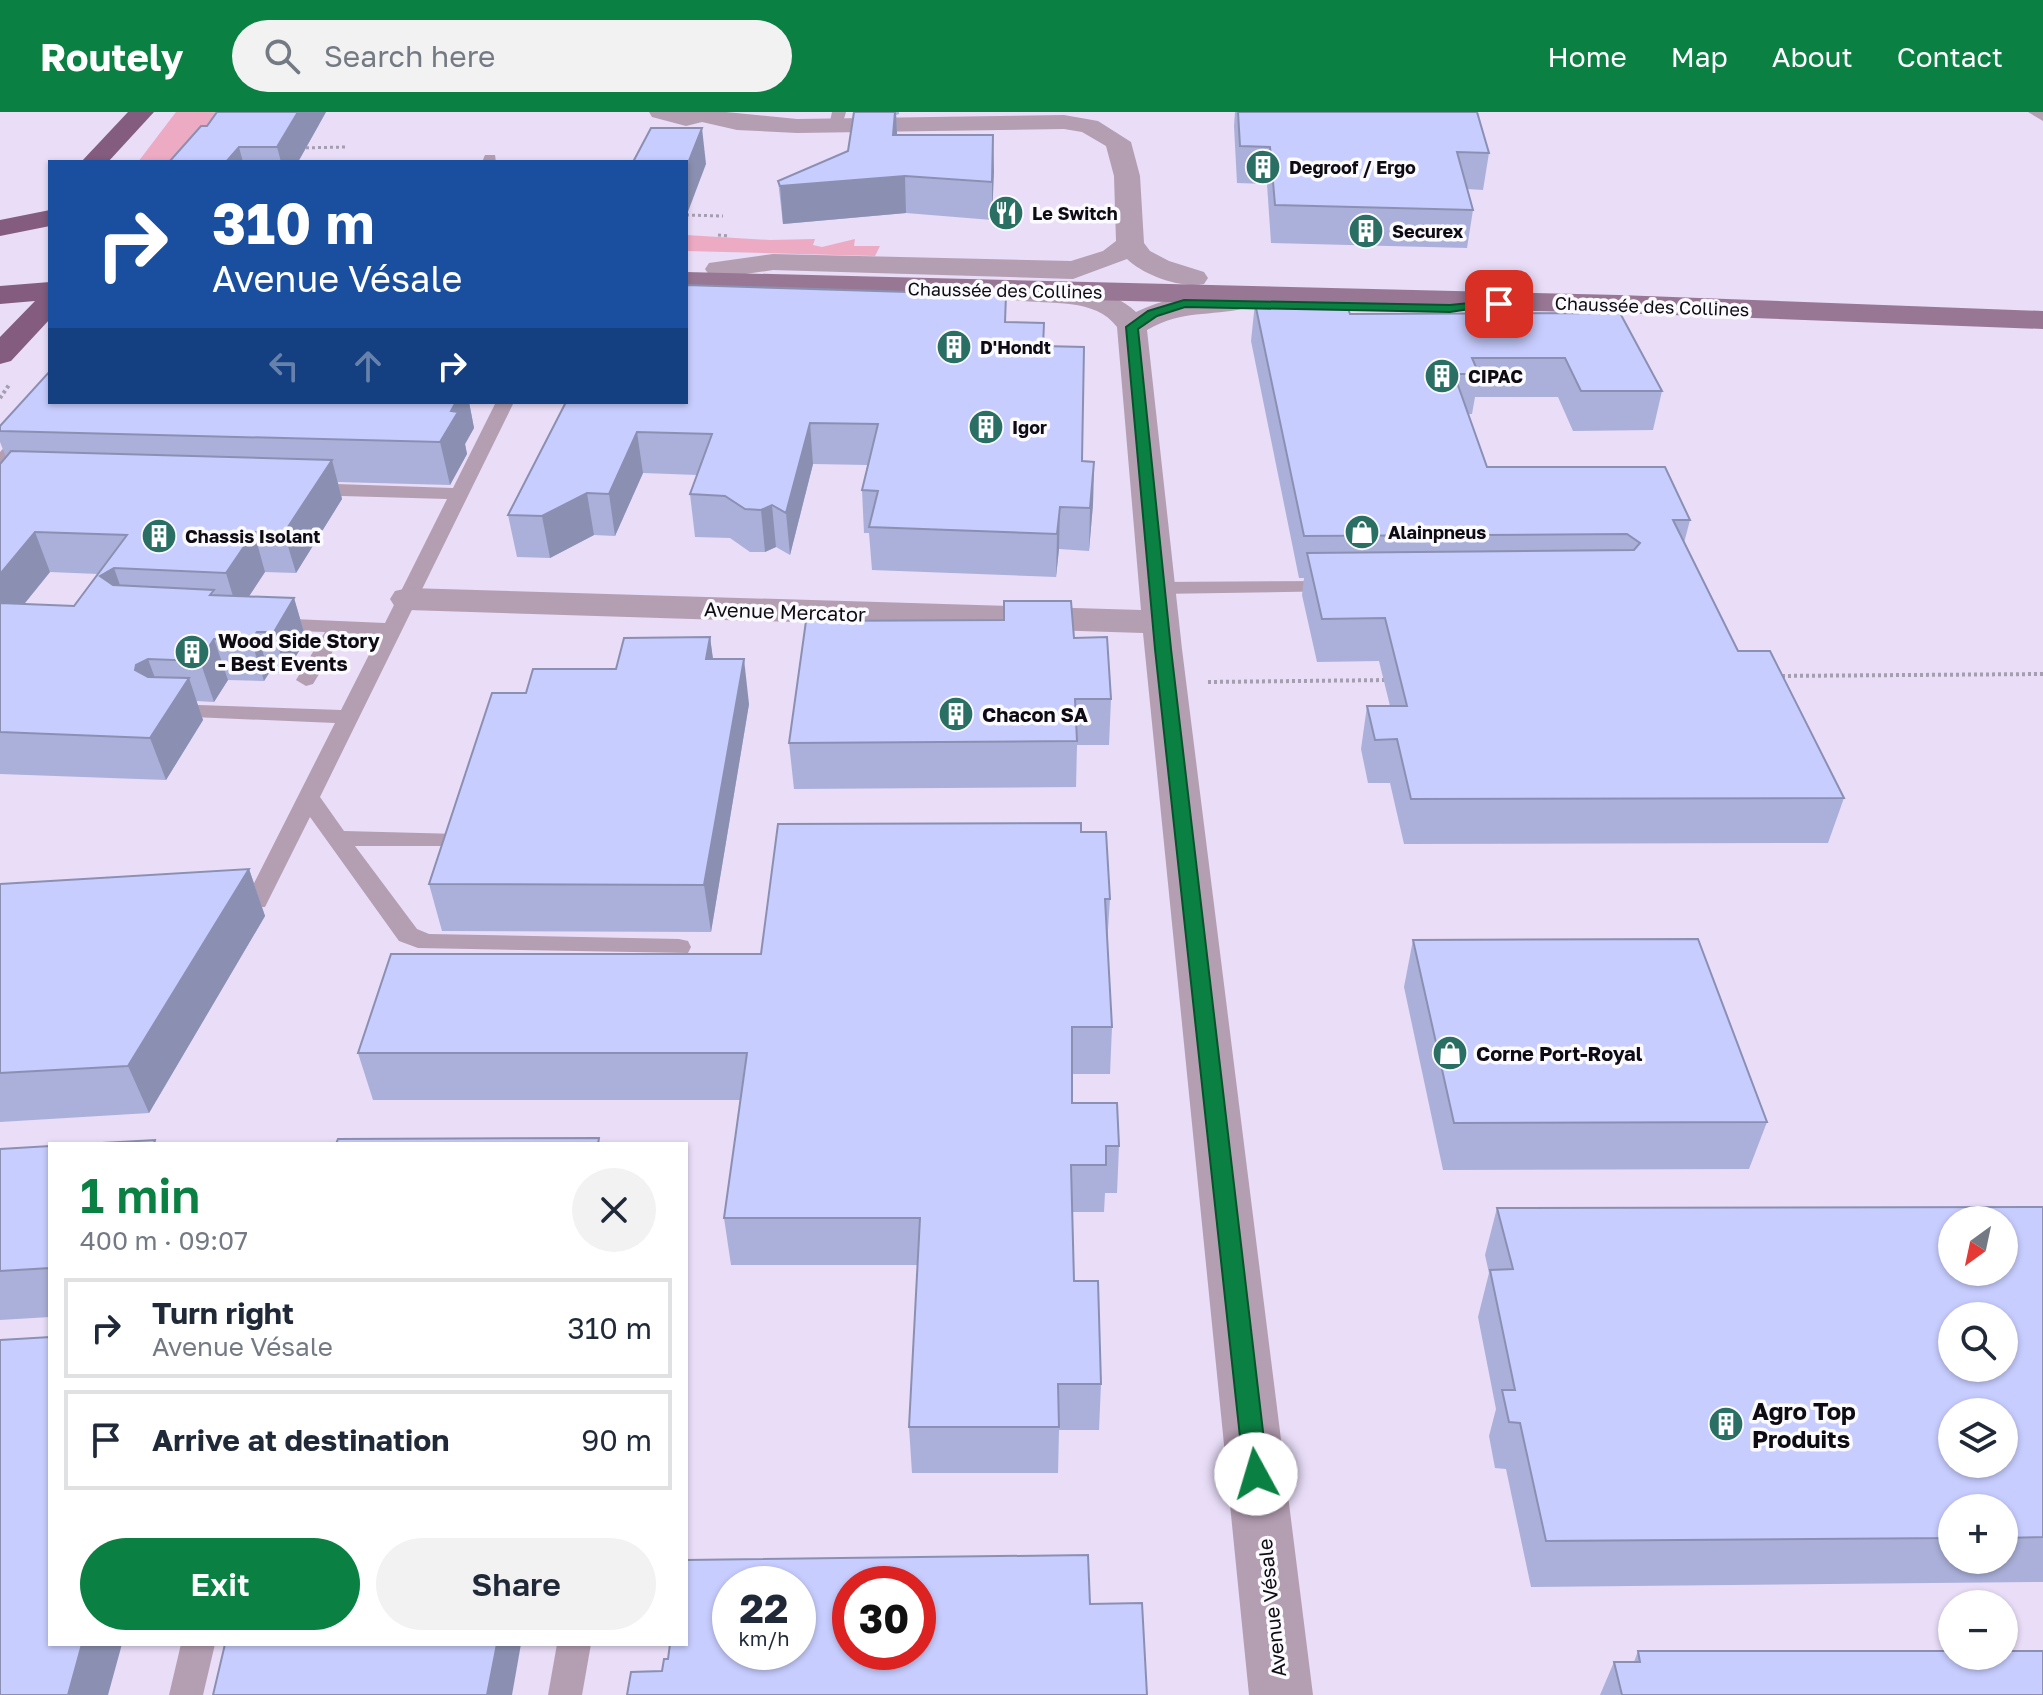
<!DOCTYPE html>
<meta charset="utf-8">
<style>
body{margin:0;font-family:"Golos Text",sans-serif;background:#f2f2f3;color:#1f2937;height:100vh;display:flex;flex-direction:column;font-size:30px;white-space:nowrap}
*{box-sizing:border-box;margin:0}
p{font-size:26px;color:#747a83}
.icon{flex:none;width:44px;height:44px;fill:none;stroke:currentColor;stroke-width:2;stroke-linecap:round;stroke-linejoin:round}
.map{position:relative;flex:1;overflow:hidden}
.panel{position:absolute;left:48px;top:1030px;width:640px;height:504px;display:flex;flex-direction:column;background:#fff;border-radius:0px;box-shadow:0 2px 6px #0004}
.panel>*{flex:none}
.guide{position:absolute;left:48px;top:48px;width:640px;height:244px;border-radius:0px;box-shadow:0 2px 6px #0004;background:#1a4fa0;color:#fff;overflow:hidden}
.needle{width:52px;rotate:213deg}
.controls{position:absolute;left:1938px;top:1094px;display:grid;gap:16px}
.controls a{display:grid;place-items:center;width:80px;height:80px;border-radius:50%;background:#fff;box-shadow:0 2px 6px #0004;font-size:40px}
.speed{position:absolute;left:712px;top:1454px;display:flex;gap:16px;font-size:40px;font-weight:700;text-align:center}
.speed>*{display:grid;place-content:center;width:104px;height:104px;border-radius:50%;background:#fff;box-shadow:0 2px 6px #0004;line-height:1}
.speed small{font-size:20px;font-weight:400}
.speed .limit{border:12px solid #d22;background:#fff;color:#111}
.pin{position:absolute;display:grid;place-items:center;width:68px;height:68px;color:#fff;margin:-34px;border-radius:16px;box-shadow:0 4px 12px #0006}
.me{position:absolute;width:88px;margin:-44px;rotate:354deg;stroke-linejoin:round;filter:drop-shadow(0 0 6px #0008)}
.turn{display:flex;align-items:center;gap:28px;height:168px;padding:0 32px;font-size:36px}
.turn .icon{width:104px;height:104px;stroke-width:2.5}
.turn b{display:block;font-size:56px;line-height:68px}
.lanes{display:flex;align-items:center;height:76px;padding:0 32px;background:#0003;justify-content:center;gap:40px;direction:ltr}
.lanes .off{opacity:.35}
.round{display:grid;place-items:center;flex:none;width:84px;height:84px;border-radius:42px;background:#f2f2f3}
.overview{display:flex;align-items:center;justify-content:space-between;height:136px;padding:0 32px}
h1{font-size:48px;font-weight:600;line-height:60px;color:#0b8043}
.primary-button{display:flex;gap:16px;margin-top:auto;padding:16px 32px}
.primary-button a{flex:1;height:92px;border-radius:48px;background:#0b8043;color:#fff;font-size:32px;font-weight:600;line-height:92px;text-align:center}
.primary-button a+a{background:#f2f2f3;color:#1f2937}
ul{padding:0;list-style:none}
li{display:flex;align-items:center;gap:24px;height:100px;margin:0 16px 12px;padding:0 16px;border:4px solid #e0e1e3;border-radius:0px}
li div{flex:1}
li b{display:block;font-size:30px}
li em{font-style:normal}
header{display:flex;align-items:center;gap:48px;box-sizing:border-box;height:112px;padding:0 40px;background:#0b8043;color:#fff}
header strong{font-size:38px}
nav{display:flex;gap:44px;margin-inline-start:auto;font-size:28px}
.search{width:560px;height:72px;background:#f2f2f3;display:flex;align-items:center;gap:20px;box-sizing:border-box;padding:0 28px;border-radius:44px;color:#747a83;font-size:30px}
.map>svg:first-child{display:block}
</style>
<header>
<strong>Routely</strong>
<div class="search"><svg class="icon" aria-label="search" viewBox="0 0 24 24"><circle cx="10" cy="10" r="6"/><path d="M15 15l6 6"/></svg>Search here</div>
<nav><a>Home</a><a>Map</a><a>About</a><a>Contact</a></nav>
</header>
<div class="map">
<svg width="2043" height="1583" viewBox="0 0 2043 1583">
<rect width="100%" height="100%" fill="#f2e9fd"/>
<path fill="#e9ddf8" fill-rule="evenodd" d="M0 0H2043V1583H0ZM50 50H686V290H50ZM50 1032H686V1532H50ZM1952 1108H2004V1160H1952ZM1952 1204H2004V1256H1952ZM1952 1300H2004V1352H1952ZM1952 1396H2004V1448H1952ZM730 1472H798V1540H730ZM850 1472H918V1540H850ZM1952 1492H2004V1544H1952Z"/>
<g fill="#edaac3">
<path d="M176 0H249L210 50H138Z"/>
<path d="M686 123 770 128 815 127 813 133 822 135 855 127 854 134H880L875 144 686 139Z"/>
</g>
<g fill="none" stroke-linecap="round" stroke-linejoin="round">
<g stroke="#a59eae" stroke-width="3" stroke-dasharray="3 3" stroke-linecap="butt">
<path d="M300 36 347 35"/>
<path d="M686 103 723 104"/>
<path d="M718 123 730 124"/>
</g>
<g stroke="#a59eae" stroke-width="4" stroke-dasharray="3 3" stroke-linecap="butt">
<path d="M0 286 9 273"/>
<path d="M1776 564 2043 562"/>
<path d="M1208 570 1390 568"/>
</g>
<g fill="#b49eb2" fill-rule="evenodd">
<path d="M832 0H846L841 17 829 14Z"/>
<path d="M485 43H495L496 50H482Z"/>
<path d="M50 285V290H61L6 355 0 356V340Z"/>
<path d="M496 290H514L320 685 344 719 459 722 463 727 451 734H355L417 817 429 822 679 827 688 829 691 835 688 841 418 836 399 829 310 705 265 795H249L245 789 335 611 170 604 159 598 170 592 341 598 379 523 344 521 313 572 306 574 296 568 325 520 270 518 260 512 270 506 385 511 447 387 307 383 298 377 307 371 453 376Z"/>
<path d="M1335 469 1345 475 1342 479 1157 482 1147 476 1157 470Z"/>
<path d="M181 1532H215L203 1583H169Z"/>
<path d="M557 1532H591L582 1583H548Z"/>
</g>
<g fill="#b49eb2" fill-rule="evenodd">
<path d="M649 0H726L797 7 1064 3 1098 9 1131 30 1140 64 1144 131 1150 139 1169 149 1204 160 1208 166 1204 172C1182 177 1143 163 1127 147L1073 167 773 158 719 166 709 163 705 157 709 151 773 142 1071 149 1103 139 1116 129 1114 64 1106 34 1082 20 1064 17 797 21 737 18 702 10 686 14 652 5Z"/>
<path d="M2028 0H2043V9Z"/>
<path d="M1014 171C1053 175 1106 171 1136 200 1168 185 1211 175 1246 184L1251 190 1246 196C1209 205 1183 197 1147 218L1182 537 1313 1583H1249L1143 521 408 498 395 495 390 487 395 479 408 476 1141 498 1117 215C1093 182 1039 195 1004 186L1000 180 1004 174Z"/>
</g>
<path fill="#987794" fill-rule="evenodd" d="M686 160 1619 183 2043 199V217L1619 201 686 178Z"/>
<g fill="#835c7f" fill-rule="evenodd">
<path d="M128 0H154L108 50H81Z"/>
<path d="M50 98V114L0 124V108Z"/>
<path d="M50 170V207L11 249 0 252V225L35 189 0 192V174Z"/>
</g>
</g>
<g fill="#abb0da" fill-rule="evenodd">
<path d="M326 0 298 50H169L207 14Z"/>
<path d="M854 0H899V2L896 3 897 23H993L992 108 906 101 783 112 778 69 848 39Z"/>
<path d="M1235 0H1477L1489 41 1483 78 1467 77 1473 98 1467 136 1271 131 1267 72 1237 71 1234 14Z"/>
<path d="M1255 191 1350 202 1620 201 1662 279 1653 318 1573 319 1558 285H1475L1472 302H1468L1487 355 1690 408 1684 431 1738 539 1844 686 1828 731 1404 732 1390 671H1368L1361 637 1367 594H1390L1379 549 1317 550 1302 483 1304 466H1299L1251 229Z"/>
<path d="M1007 210 1044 211 1043 234 1082 349 1094 350 1093 392 1089 439 1059 437 1056 465 872 458 869 421H864L862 378 868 353 813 352 790 443 776 435 765 440H750L730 426 695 425 690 382 697 363 643 361 615 424 594 423 550 446 517 445 508 403 566 290Z"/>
<path d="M50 290H469L474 316 465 332 467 342 450 373 338 370 342 387 296 461 265 460 249 484 294 486 306 527 286 561H269L264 569 228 568 214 590 196 589 203 608 166 668 0 662V352L6 345 0 330V314ZM50 460 98 462 74 494 24 492Z"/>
<path d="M710 525 713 547 749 592 711 820 442 819 429 772 526 581 616 557Z"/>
<path d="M1074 526 1111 587 1109 633H1077L1076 675 794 677 789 631Z"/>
<path d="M1081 720 1110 787 1107 833 1112 915 1110 962H1072V991L1119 1034 1117 1081H1105L1104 1100H1072L1074 1169 1101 1272 1099 1318H1059L1058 1361H912L909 1315 918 1153H731L724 1106 741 988H373L358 941 761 842Z"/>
<path d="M249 757 265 804 149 1001 0 1010V772Z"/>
<path d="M1413 828 1767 1010 1749 1057 1443 1058 1404 875Z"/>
<path d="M50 1034V1205L0 1208V1037Z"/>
<path d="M2043 1095V1470L1531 1475 1506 1357 1495 1356 1489 1324 1496 1297 1478 1205 1489 1161 1485 1143 1497 1096ZM1952 1396H2004V1448H1952Z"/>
<path d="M1638 1539 2043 1583H1600L1614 1550H1634Z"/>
</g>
<g fill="#8b90b2">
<path d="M298 0H326L298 50H281L277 35Z"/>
<path d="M895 0H896L897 22 893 23Z"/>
<path d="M702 16 706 52 686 105V56Z"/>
<path d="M993 23 994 60 992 108V70Z"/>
<path d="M239 35 243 50H226Z"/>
<path d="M905 64 906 101 783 112 780 74Z"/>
<path d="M437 290H469L474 316 465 332 467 342 450 373 440 330Z"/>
<path d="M810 311 813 352 790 443 786 401Z"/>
<path d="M637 320 643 361 615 424 609 382Z"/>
<path d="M332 348 342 387 296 461 284 421Z"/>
<path d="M1094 350 1093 392 1089 439 1090 396Z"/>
<path d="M587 381 594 423 550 446 542 404Z"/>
<path d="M772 393 776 435 765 440 761 398Z"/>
<path d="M1060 395 1059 437 1056 465 1057 422Z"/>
<path d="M35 420 50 460 0 522V462Z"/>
<path d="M254 420 265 460 238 501 226 461Z"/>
<path d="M114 456 128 496 100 464Z"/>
<path d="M294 486 306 527 286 561 274 520Z"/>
<path d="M257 520 269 561 264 569 251 528Z"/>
<path d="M710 525 716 570 706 547Z"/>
<path d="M214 527 228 568 214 590 200 549Z"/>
<path d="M148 547 163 588 135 558 136 553Z"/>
<path d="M744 547 749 592 711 820 704 773Z"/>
<path d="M189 566 203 608 166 668 150 626Z"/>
<path d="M249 757 265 804 149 1001 128 954Z"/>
<path d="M82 1532H122L108 1583H68Z"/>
<path d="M497 1532H521L512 1583H487Z"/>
</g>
<g fill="#c7cdfe" stroke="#8b90b2" stroke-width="2" fill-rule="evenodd">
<path d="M217 0H298L277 35H239L226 50H169L201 14H207Z"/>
<path d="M854 0H895L893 23H993L992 70 905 64 780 74 778 69 848 39Z"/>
<path d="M1238 0H1477L1489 41 1457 40 1473 98 1275 93 1270 35 1240 34Z"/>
<path d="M651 16H702L686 56V50H633Z"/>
<path d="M686 173 1006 183 1005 210 1044 211 1043 234 1084 235 1082 349 1094 350 1090 396 1060 395 1057 422 869 415 878 379 862 378 878 312 810 311 786 401 772 393 761 398 745 397 725 384 690 382 712 322 637 320 609 382 587 381 542 404 508 403 566 290H686Z"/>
<path d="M1255 191H1346L1350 202 1620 201 1662 279H1581L1565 246H1472L1479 262H1454L1487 355H1665L1690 408H1673L1738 539H1770L1844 686 1411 687 1397 627 1375 628 1367 594H1407L1385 506 1322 507 1307 441 1634 438 1640 431 1627 422 1304 424Z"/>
<path d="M50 259V290H456L451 299 458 300 440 330 0 319V314Z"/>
<path d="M11 339 332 348 284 421 254 420 226 461 114 456 100 464 113 473 214 478 210 483 294 486 274 520H257L251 528 214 527 200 549 148 547 136 553 135 558 148 565 189 566 150 626 0 620V491L74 494 127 423 35 420 0 462V352Z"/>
<path d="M1004 489H1071L1074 526 1107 525 1111 587H1075L1077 629 789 631 806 509 1004 508Z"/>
<path d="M710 525 706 547H744L704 773 429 772 492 581H526L533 557H616L624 526Z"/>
<path d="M1081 711V720H1106L1110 787H1105L1112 915H1072V991H1117L1119 1034H1106V1053H1071L1074 1169H1098L1101 1272H1058L1059 1315H909L920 1106H724L747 941H358L391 842H761L778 712Z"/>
<path d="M249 757 128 954 0 961V772Z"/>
<path d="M1698 827 1767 1010 1454 1011 1413 828Z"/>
<path d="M599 1026 598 1032H336L338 1027Z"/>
<path d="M155 1028 154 1032H84Z"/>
<path d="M50 1034V1156L0 1159V1037Z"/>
<path d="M2043 1095V1425L2004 1426V1396H1952V1426L1546 1429 1520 1311 1509 1310 1502 1278H1515L1490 1158 1513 1157 1497 1096ZM1952 1108H2004V1160H1952ZM1952 1204H2004V1256H1952ZM1952 1300H2004V1352H1952Z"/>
<path d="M50 1225V1532H82L68 1583H0V1228Z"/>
<path d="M1088 1443 1090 1492 1142 1491 1147 1583H627L631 1560 662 1559 664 1547H668L670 1532H686V1448ZM730 1472H798V1540H730ZM850 1472H918V1540H850Z"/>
<path d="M225 1532H497L487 1583H213Z"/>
<path d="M1638 1539H1952V1544H2004V1539H2043V1583H1622L1614 1550H1640Z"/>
</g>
<path fill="#0b8043" stroke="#07532c" stroke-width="2" d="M1184 188 1450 193 1499 188 1505 192 1450 200 1185 195 1157 204 1138 217 1171 537 1268 1362 1265 1369 1256 1372 1248 1369 1244 1362 1155 537 1126 215 1148 199Z"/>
<defs>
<symbol id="building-disc" viewBox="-11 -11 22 22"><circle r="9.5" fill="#2a6f63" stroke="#fbfafe"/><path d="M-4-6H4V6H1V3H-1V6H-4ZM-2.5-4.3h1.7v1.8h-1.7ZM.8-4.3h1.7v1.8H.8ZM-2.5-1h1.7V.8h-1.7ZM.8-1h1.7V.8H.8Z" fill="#fff"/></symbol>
<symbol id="restaurant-disc" viewBox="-11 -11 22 22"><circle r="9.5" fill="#2a6f63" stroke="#fbfafe"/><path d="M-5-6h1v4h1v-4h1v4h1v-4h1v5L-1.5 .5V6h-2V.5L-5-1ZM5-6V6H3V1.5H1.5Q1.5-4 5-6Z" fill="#fff"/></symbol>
<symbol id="shop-disc" viewBox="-11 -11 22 22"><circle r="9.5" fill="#2a6f63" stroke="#fbfafe"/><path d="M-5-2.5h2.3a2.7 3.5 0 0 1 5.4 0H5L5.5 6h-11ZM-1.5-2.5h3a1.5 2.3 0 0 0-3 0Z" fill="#fff"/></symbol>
</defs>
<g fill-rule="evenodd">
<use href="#building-disc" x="1243" y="35" width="40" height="40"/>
<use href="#restaurant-disc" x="986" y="81" width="40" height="40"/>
<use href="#building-disc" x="1346" y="99" width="40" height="40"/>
<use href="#building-disc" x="934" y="215" width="40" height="40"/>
<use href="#building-disc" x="1422" y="244" width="40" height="40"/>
<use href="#building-disc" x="966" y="295" width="40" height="40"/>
<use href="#shop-disc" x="1342" y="400" width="40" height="40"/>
<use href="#building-disc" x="139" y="404" width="40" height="40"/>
<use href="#building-disc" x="172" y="520" width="40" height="40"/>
<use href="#building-disc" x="936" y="582" width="40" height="40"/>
<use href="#shop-disc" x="1430" y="921" width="40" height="40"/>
<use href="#building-disc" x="1706" y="1292" width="40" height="40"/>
</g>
<g text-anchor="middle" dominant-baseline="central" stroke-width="7" stroke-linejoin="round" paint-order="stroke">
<g font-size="18" font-weight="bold" fill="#0e0b12" stroke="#fbfafe" text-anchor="start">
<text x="1289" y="55">Degroof / Ergo</text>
<text x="1032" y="101">Le Switch</text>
<text x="1392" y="119">Securex</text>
<text x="980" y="235">D'Hondt</text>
<text x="1468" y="264">CIPAC</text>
<text x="1012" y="315">Igor</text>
<text x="1388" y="420">Alainpneus</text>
<text x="185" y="424">Chassis Isolant</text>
</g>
<g font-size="18" fill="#0e0b12" stroke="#fbfafe">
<text transform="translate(1005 178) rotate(1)">Chaussée des Collines</text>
<text transform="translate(1652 194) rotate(2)">Chaussée des Collines</text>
</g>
<g font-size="20" fill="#0e0b12" stroke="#fbfafe">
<text transform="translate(785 499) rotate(2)">Avenue Mercator</text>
<text transform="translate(1271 1496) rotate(-96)">Avenue Vésale</text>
</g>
<g font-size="20" font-weight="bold" fill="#0e0b12" stroke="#fbfafe" text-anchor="start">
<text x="218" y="528">Wood Side Story<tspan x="218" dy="23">- Best Events</tspan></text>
<text x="982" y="602">Chacon SA</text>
<text x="1476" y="941">Corne Port-Royal</text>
</g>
<g font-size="24" font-weight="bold" fill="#0e0b12" stroke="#fbfafe" text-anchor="start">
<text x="1752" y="1298">Agro Top<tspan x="1752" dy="28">Produits</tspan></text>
</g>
</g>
</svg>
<div class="controls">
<a><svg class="needle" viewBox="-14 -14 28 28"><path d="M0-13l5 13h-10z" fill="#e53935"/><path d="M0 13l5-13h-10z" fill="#747a83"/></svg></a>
<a><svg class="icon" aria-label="search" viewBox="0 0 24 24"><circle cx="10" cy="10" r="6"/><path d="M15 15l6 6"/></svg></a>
<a><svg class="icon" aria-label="layers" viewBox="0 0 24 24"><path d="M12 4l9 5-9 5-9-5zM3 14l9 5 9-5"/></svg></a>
<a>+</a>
<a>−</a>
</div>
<div class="speed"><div>22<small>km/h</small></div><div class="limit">30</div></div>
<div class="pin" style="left:1499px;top:192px;background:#d93025"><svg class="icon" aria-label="arrive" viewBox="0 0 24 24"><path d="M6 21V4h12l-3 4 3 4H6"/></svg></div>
<svg class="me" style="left:1256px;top:1362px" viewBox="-20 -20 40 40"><circle r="19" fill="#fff"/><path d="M0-13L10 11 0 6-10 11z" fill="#0b8043"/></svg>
<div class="guide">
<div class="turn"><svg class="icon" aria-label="right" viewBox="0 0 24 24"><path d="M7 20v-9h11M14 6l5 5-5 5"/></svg><div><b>310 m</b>Avenue Vésale</div></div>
<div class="lanes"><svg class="icon off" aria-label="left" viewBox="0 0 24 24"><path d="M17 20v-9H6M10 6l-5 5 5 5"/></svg><svg class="icon off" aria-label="ahead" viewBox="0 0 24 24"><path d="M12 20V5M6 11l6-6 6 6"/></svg><svg class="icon" aria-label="right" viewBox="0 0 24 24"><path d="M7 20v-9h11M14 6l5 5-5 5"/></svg></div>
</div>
<section class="panel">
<div class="overview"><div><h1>1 min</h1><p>400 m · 09:07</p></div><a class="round"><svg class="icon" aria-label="close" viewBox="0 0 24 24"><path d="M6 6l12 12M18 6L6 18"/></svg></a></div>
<ul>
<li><svg class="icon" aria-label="right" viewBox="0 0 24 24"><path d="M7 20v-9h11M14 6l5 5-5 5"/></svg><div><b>Turn right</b><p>Avenue Vésale</p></div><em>310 m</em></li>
<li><svg class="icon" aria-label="arrive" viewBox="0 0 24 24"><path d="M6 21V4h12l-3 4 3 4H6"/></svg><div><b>Arrive at destination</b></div><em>90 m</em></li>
</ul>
<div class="primary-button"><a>Exit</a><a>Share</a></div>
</section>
</div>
